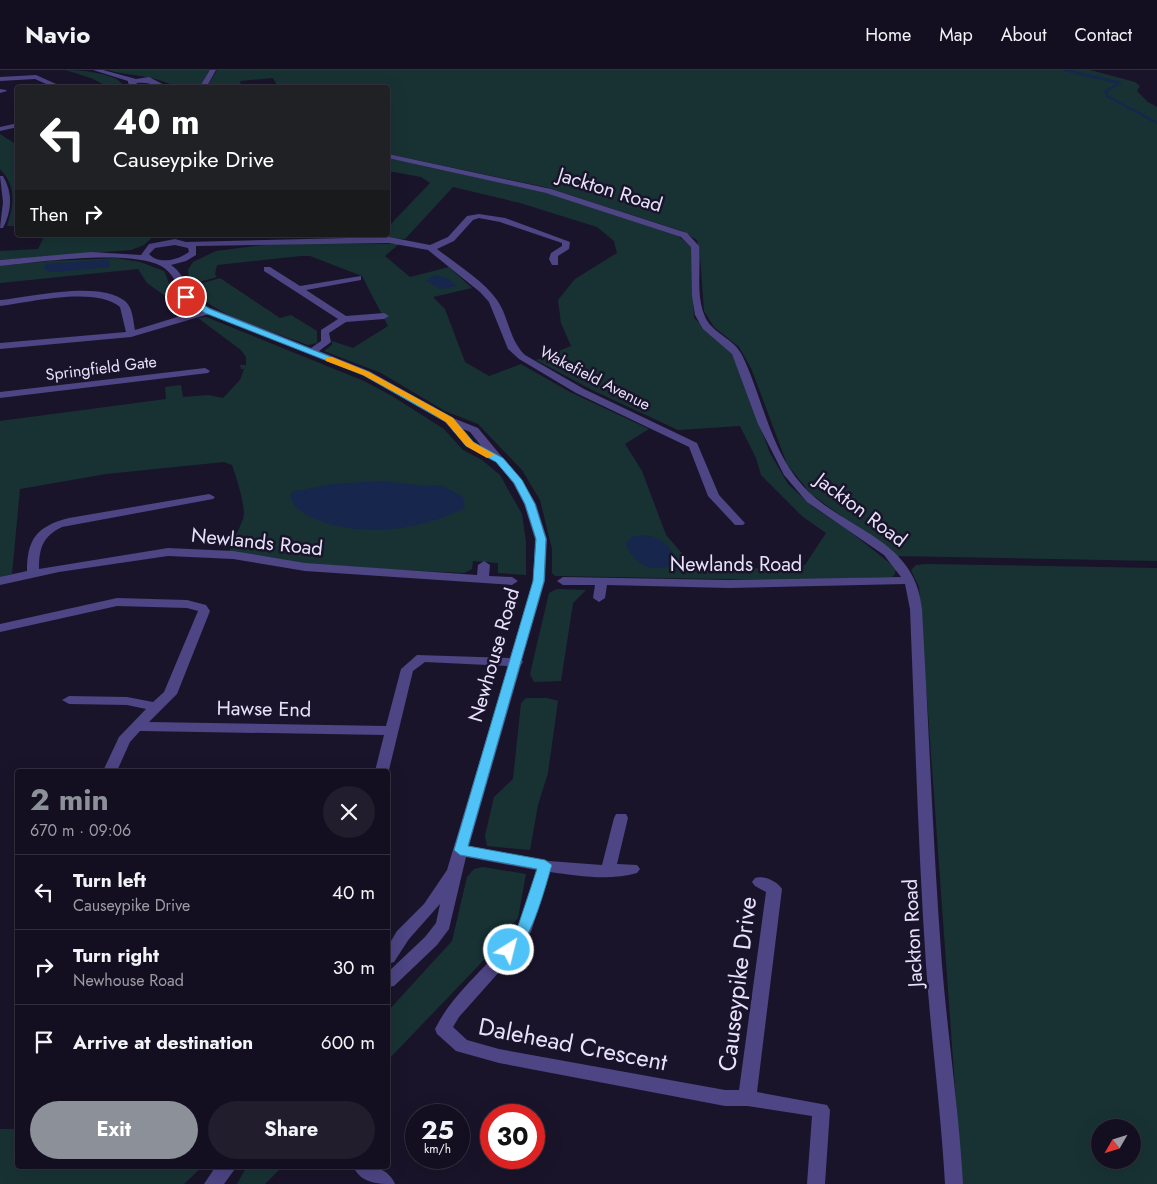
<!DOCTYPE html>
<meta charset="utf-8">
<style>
body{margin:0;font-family:Jost,sans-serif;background:#211d2d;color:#f1f3f6;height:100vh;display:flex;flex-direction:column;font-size:19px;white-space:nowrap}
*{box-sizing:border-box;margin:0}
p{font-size:16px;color:#9d9ca5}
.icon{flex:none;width:28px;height:28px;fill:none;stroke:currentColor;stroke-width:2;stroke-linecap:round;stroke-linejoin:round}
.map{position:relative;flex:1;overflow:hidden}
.panel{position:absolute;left:15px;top:699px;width:375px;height:400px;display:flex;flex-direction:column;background:#140f20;border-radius:5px;box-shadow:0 5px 20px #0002,0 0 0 1px #332f3e}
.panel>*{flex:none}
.guide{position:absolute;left:15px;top:15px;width:375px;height:152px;border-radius:5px;box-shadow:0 5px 20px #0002,0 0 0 1px #332f3e;background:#202124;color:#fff;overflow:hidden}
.needle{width:32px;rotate:231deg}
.controls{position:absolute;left:1091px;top:1049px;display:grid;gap:10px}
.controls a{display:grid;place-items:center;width:50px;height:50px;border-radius:50%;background:#140f20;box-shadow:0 5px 20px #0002,0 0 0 1px #332f3e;font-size:25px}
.speed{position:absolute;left:405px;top:1034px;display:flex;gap:10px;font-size:25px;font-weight:700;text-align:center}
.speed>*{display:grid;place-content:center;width:65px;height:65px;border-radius:50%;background:#140f20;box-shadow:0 5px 20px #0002,0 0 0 1px #332f3e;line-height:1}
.speed small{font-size:12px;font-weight:400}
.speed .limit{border:8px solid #d22;background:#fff;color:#111}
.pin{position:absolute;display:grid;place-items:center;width:42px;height:42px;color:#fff;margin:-21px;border:2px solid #fff;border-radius:50%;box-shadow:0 1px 5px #0007}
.me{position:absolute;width:55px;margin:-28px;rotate:36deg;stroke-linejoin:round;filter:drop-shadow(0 0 4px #0008)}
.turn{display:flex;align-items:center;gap:18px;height:105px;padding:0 15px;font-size:22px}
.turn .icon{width:65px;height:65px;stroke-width:2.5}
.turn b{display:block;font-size:35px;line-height:42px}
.then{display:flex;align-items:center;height:48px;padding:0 15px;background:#0003;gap:10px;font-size:19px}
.round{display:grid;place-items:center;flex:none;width:52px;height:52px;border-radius:26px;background:#211d2d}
.head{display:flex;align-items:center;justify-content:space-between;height:85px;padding:0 15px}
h1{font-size:30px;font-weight:700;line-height:38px;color:#8c9099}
.button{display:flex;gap:10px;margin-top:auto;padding:10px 15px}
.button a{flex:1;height:58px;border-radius:30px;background:#8c9099;color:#fff;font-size:20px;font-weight:700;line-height:58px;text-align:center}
.button a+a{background:#211d2d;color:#f1f3f6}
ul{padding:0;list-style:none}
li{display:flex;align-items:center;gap:15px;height:75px;padding:0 15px;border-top:1px solid #332f3e}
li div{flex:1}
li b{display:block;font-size:19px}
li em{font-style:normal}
header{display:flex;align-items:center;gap:30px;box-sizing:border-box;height:70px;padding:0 25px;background:#140f20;border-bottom:1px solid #332f3e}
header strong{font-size:24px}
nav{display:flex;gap:28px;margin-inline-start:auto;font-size:18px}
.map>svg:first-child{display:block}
</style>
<header>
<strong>Navio</strong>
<nav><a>Home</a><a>Map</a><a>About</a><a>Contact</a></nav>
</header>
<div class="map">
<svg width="1157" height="1114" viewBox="0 0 1157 1114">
<rect width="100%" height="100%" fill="#1a142a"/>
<g fill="#183234" fill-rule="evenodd">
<path d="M66 0C80 0 115 3 122 14 111 23 103 13 93 9 85 6 75 3 66 0Z"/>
<path d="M107 0H211L200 18 173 17 172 15C152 5 129 6 107 0Z"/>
<path d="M217 0H1090L1135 12 1140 16 1137 21 1148 32 1157 37V491L896 486 811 424 787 394 751 298 739 277 714 257 704 241 700 185 697 170 682 161 545 117 388 84V18L278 17 273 8 240 11 241 16 207 17Z"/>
<path d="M0 64 17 75V156H7C14 135 17 117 0 99Z"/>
<path d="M388 87 555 125 678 166 691 176 694 248 731 281 770 383 788 414 813 437 848 460 896 498 895 504 892 507 785 510 555 506 552 503V479L540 430 522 400 478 354 445 341 381 303 324 281 332 275V271L353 278 388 256 362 206 310 186H301L217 195 215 204 217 207 189 215 188 200 193 192 216 181 270 174H399L385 186 410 207 449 197 472 218 433 227 445 239 465 292 489 306 521 294 570 322 649 359 625 374 642 401 666 465 692 495 744 499 805 495 826 463 803 447 761 405 756 388 740 356 678 360 592 320 536 290 571 276 561 253 558 230 575 209 617 183 614 171 597 157 520 133 453 117 405 169 347 167 345 166 388 165V157L430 113 421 107 388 101Z"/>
<path d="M45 165H155L144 175 131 180 0 190V181L38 179Z"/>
<path d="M116 188 140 192 164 201 174 224 192 241 189 243 147 213 138 199 0 213V196L50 191Z"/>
<path d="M220 208 280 248 291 245 317 261V273L308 275C271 261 215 247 190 217Z"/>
<path d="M206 247 364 311 392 326 444 359 463 380 482 390 500 405 522 444 526 472V505L498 503V493L473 491 472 499 464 503 322 496 229 482C233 470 239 460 243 449 247 439 236 406 232 395L224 392 106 404 20 419 12 504 0 508V351L166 329 165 317 181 315 183 327 208 325 223 328 240 310 244 299H241L240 295H246V287L241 280 198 248Z"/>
<path d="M926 494 1157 498V1114H962L919 517 911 500 916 495ZM1100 1058H1132V1090H1100Z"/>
<path d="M557 519 586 520 573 533 561 611 534 612 530 604 549 523Z"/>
<path d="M526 628H547L558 631 548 703 538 735 530 780 487 776 485 766 494 727 513 709 521 633Z"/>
<path d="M483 797 526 804 518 848 480 894 388 990V941L452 871 467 807 474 799Z"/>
<path d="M0 1059H17L18 1096H203L184 1114H0Z"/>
<path d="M247 1096H283L265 1114H237Z"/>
</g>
<g fill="#16264d">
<path d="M103 190 110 191V197L56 202H48L44 199 45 194Z"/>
<path d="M435 205 449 209 457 216 441 219 426 211Z"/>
<path d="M382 411 424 416 442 415 463 427 465 438C418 461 359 469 311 447 299 441 290 435 291 422L333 414Z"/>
<path d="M648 465C660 469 670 475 675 487L672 495C651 504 637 495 626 476L627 471 634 466Z"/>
</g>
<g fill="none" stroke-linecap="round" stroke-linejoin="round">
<path stroke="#16264d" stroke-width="2.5" d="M1065 0 1120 13 1106 21 1107 26 1157 53"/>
<g fill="#4d4584" fill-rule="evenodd">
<path d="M93 0H103L136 9 149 7 170 18C155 18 152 11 136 13L142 18H134L128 13V11Z"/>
<path d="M210 0H216L206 18H199Z"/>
<path d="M36 5 65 18H55L35 9 0 11V7Z"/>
<path d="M0 19 6 20 7 21 0 23Z"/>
<path d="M18 53V57L0 61V57Z"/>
<path d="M388 84 551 119 687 163 699 176C701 198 696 223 704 244 710 263 734 268 742 285 763 328 770 380 803 416 844 461 915 467 922 539 929 658 933 777 942 895 948 968 959 1041 963 1114H945C941 1041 931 968 926 895 918 777 915 658 910 539L905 514 729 518 607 515 605 528 599 532 593 528 595 515H563L557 511 563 507 729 510 901 507 884 485 807 432 784 405 758 354 732 284 703 259 695 245 692 226 691 177 681 167 546 123 388 88Z"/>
<path d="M0 106H3C13 123 12 141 3 158H0L3 132Z"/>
<path d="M479 144 505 148 570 172 569 179 558 186V195H552L549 189 551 183 562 176V173L500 152 479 148 473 150 454 171 437 179C455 193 484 211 497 230 509 247 509 270 525 285L584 319 697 373 719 425 743 451 745 453 743 455H735L708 426 689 377 576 323 519 289 508 279 489 232 480 222 428 180 389 173 196 176V185L186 191 171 195C186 205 186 222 198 233L311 278 321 271V260L338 249 264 201V197H270L300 216 361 206V210L306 220 346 246 384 243 389 246 384 249 346 252 329 263 331 272 319 281 369 301 453 348 478 358 523 412 536 434 547 469 545 511 522 590 523 592 521 595 469 776 549 791 602 795 614 748 616 744H626L628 748 617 794 637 795 640 799 637 803C610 811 578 806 550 802L531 862 515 884 459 947 453 957 467 970 499 979 725 1020H739L766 822 755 816 752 812 755 808C763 805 777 811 782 819L757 1022 827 1035 830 1040 825 1114H807L812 1046 747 1036H725L499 993 456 981 437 964 435 959C454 920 493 894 516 858 526 844 531 817 536 800L466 787 449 859 437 875 394 916 388 917V902L425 867 436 853 440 834 409 869 394 892 388 894V876L397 861 424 834 447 800 508 596 425 592 413 601 388 704V701H375L384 665 140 661 130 672 117 701H103L119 667 146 639 127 635 69 634 62 630 69 626 127 627 153 632 164 622 198 541 187 538 117 536 0 562V554L117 528 187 530 206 535 210 541 177 624 149 652 386 656 401 599 417 585 510 588 533 511 535 469 524 434 513 413 495 391 466 376 445 352 363 305 209 244 131 267 0 279V273L126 262 120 237C95 216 31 232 0 236V230C31 227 99 210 125 231 133 238 133 250 135 260L200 240C176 231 182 208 161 196 129 179 38 192 0 196V190L91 182 141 185 149 174 175 169 186 172 389 167 430 175 448 167 467 146ZM175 175 188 178 189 182C178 190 159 195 149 184L155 178ZM463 359 470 362 482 377 474 372Z"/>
<path d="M205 298 210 301 208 303 0 328V322Z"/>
<path d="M209 424 215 427 213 429 62 457C43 466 39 478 39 499L168 478 233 481 305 493 477 505 478 495 484 491 490 495 489 506 512 507 518 511 512 515 305 501 233 489 168 486 59 502 0 515V507L27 501C27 469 37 456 69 448Z"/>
<path d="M216 1096H237L224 1114H204Z"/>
<path d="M353 1096C370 1096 387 1096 395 1114 378 1114 361 1114 353 1096Z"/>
</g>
</g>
<path fill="#4fc3f7" stroke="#337fa1" d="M183 225H189L210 239 369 302 453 348 473 372 503 388 522 410 535 434 546 469 544 511 468 776 545 790 552 795C546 812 528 892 503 884L501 880 518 856 537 799 460 785 454 780 533 511 536 469 525 434 514 413 496 392 466 376 446 352 363 305 205 243 183 229Z"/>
<path fill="#f59e0b" d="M326 287H332L369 302 453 348 473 372 495 385 487 388 466 376 446 352 415 333 363 305 326 291Z"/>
<g text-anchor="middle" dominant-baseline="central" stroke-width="5" stroke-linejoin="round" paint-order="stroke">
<g font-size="16" fill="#e7e1fc" stroke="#1a142a">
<text transform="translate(101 298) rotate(-7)">Springfield Gate</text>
<text transform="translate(595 308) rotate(27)">Wakefield Avenue</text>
</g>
<g font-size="20" fill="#e7e1fc" stroke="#1a142a">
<text transform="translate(610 120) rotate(17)">Jackton Road</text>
<text transform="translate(861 440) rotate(37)">Jackton Road</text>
<text transform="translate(257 472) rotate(6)">Newlands Road</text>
<text x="736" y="494">Newlands Road</text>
<text transform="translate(494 585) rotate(-74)">Newhouse Road</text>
<text transform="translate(264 639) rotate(1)">Hawse End</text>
<text transform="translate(913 863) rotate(-93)">Jackton Road</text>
</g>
<g font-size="24" fill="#e7e1fc" stroke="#1a142a">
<text transform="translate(737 914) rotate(-83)">Causeypike Drive</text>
<text transform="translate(573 974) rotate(11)">Dalehead Crescent</text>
</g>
</g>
</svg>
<div class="controls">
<a><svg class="needle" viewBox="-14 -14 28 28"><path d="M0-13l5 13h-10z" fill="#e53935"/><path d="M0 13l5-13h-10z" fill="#9d9ca5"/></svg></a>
</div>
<div class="speed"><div>25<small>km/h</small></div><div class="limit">30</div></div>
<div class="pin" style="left:186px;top:227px;background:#d93025"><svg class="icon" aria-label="arrive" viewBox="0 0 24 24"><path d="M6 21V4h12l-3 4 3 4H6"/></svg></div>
<svg class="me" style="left:509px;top:880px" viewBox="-20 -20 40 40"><circle r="17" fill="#4fc3f7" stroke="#fff" stroke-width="3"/><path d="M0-11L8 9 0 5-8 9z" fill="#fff"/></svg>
<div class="guide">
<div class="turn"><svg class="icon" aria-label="left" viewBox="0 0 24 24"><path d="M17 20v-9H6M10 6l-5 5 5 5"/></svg><div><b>40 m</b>Causeypike Drive</div></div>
<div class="then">Then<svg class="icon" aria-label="right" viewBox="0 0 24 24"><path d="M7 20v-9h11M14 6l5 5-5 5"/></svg></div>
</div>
<section class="panel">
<div class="head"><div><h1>2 min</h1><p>670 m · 09:06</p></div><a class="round"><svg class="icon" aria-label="close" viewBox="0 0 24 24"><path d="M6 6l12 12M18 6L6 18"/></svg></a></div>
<ul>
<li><svg class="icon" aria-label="left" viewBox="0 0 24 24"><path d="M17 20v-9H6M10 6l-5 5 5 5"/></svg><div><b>Turn left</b><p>Causeypike Drive</p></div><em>40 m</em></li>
<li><svg class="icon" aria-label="right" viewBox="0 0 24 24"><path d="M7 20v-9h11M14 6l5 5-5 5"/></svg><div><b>Turn right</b><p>Newhouse Road</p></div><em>30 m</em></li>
<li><svg class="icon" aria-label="arrive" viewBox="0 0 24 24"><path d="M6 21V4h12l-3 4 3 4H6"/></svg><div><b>Arrive at destination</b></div><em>600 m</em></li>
</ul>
<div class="button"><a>Exit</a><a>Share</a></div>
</section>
</div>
